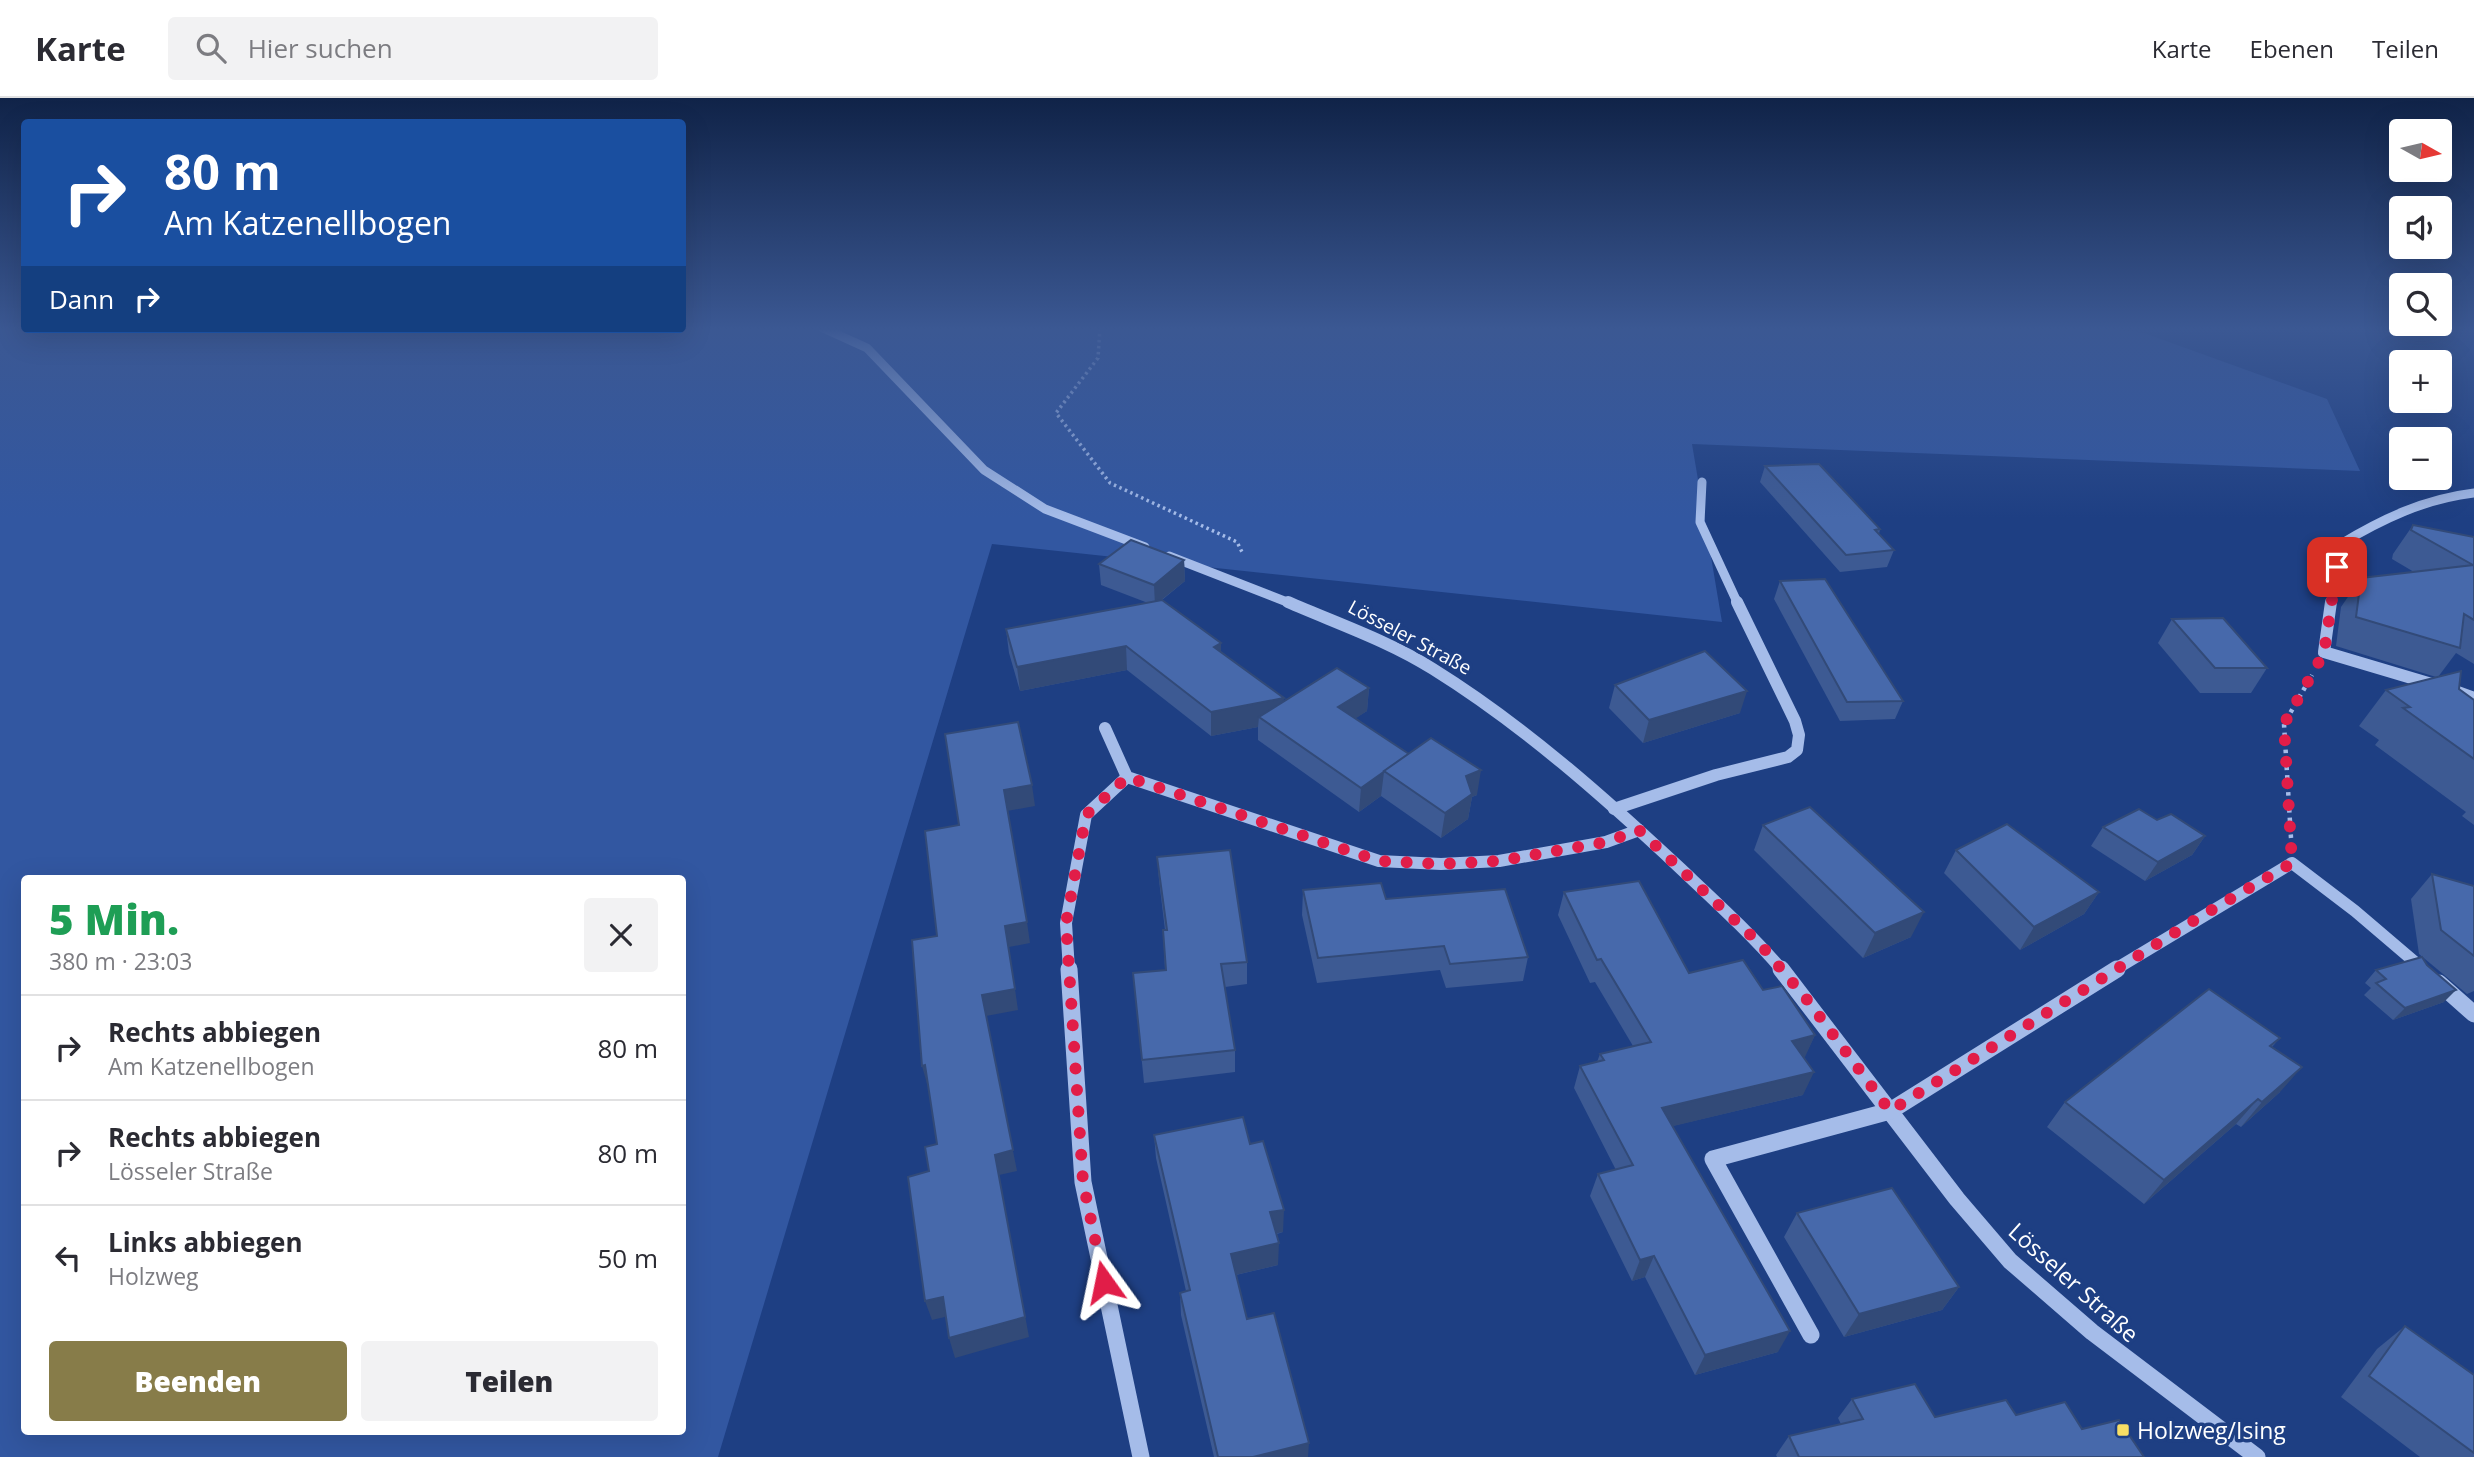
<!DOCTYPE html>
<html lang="de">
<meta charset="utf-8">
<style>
body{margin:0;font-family:"Open Sans",sans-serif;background:#f2f2f3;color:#2b2b33;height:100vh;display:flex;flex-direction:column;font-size:26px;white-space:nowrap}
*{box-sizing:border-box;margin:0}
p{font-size:23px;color:#7c7c81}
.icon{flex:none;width:38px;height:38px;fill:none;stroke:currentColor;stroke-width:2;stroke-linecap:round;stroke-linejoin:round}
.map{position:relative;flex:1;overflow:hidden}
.panel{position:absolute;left:21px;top:777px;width:665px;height:560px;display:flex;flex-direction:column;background:#fff;border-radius:7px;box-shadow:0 7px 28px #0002}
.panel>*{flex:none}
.top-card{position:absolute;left:21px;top:21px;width:665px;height:214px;border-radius:7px;box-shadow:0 7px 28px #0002;background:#1a4fa0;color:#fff;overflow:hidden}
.needle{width:46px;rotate:98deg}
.buttons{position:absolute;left:2389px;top:21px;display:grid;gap:14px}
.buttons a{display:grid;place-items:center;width:63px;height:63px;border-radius:7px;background:#fff;box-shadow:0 7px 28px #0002;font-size:35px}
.pin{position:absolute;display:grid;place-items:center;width:60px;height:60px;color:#fff;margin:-30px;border-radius:14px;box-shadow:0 4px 10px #0006}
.me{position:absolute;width:77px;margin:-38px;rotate:348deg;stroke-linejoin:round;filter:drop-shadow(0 0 5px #0008)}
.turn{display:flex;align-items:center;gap:24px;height:147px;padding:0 28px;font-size:32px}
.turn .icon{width:91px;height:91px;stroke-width:2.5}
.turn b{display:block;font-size:49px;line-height:60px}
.then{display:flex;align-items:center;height:66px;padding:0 28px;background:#0003;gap:14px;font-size:26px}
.round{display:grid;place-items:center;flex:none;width:74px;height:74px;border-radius:7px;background:#f2f2f3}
.summary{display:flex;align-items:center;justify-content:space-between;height:119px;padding:0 28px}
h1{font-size:42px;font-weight:800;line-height:52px;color:#1e9e55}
.action{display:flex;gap:14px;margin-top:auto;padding:14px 28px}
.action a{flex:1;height:80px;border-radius:7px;background:#877c49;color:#fff;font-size:28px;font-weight:800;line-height:80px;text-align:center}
.action a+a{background:#f2f2f3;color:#2b2b33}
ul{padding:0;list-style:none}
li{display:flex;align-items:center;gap:21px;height:105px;padding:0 28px;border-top:2px solid #e1e1e2}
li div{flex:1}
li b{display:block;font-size:26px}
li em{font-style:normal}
header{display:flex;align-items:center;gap:42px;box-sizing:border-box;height:98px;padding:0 35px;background:#fff;border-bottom:2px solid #e1e1e2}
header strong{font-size:33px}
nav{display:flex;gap:38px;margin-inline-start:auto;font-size:24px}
.search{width:490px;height:63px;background:#f2f2f3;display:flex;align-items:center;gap:18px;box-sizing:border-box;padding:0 24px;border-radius:7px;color:#7c7c81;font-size:26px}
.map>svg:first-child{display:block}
</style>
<header>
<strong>Karte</strong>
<div class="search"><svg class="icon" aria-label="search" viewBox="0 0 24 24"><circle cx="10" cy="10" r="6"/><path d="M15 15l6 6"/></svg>Hier suchen</div>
<nav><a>Karte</a><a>Ebenen</a><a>Teilen</a></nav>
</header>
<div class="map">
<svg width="2474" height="1359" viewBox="0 0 2474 1359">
<rect width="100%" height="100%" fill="#1e3f83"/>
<path fill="#3257a1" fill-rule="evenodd" d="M0 230H2101L2144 235 2327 301 2360 373 1692 346 1722 524 992 446 718 1359H0ZM24 780H682V1334H24Z"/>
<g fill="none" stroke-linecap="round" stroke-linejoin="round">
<path stroke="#a5bce9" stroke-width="3.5" stroke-dasharray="2.5 3.5" stroke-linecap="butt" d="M1100 230 1098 260 1056 315 1110 385 1237 444 1243 456"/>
<path stroke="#a5bce9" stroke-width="4.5" stroke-dasharray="3.5 5" stroke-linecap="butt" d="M2291 740 2284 626 2312 577"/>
<g stroke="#a5bce9" stroke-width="9">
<path d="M823 230 867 250 984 372 1045 411 1145 449"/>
<path d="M1702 384 1700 424 1738 506"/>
<path d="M1169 458 1292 506"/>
<path d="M2331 506 2339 447C2382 421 2424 401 2474 395"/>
</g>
<g stroke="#a5bce9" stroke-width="12">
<path d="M1288 504C1336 525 1389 543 1433 571 1523 627 1604 699 1681 771 1716 804 1751 836 1782 872"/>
<path d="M2331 504 2324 554 2435 587"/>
<path d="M2452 592 2474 600"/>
<path d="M1105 630 1127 679 1379 763 1441 766 1499 763 1606 744 1639 732"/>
<path d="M1614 711 1716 677 1788 659 1797 652 1799 637 1795 623 1737 504"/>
<path d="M1069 872 1066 825 1086 717 1127 679"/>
<path d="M2114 872 2292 765 2355 813 2423 871"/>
</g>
<g stroke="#a5bce9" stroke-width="17">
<path d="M1069 871 1083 1084 1141 1359"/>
<path d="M1781 871 1957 1101 2010 1163 2092 1234 2257 1359"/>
<path d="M2439 885 2474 916"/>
<path d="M1811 1237 1713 1061 1890 1013 2117 871"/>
</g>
</g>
<g fill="#3d5a93">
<path d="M1765 368 1880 431 1879 436 1894 452 1887 469 1840 474 1760 384Z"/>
<path d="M2413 427 2474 439V566L2456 555 2438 579 2459 591 2474 602V727L2462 718 2466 714 2375 647 2379 642 2359 628 2386 592 2436 579 2336 548 2341 509 2361 480 2414 474 2392 461 2393 456Z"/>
<path d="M1184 462 1185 483 1162 502 1221 545V554L1284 603 1369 590 1367 613 1355 620 1409 656 1477 697 1472 699 1468 721 1441 740 1381 698 1359 714 1258 642V629L1211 638 1127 572 1020 593 1009 555 1006 531 1148 505 1101 487 1099 466Z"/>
<path d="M1780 483 1903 603 1895 621 1840 623 1774 501Z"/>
<path d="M2172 521 2267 570 2251 595H2200L2158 545Z"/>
<path d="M1615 587 1740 615 1643 645 1609 610Z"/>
<path d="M2157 722 2205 738 2192 757 2145 783 2091 748 2103 729Z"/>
<path d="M1763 727 1911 839 1863 860 1754 752Z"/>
<path d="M1956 752 2099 794 2084 816 2020 852 1944 775Z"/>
<path d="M1157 759 1247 864V886L1225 889 1235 952V974L1144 985 1133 875 1165 872 1163 832H1165L1159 782Z"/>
<path d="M2432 776 2474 788V893L2467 896 2419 856 2411 801Z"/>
<path d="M1303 792 1386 801 1528 859 1523 883 1446 890 1440 872 1317 885 1302 817Z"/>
<path d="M1564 794 1689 875 1763 892 1815 937 1804 959 1803 997 1672 1028 1778 1254 1695 1277 1645 1179 1632 1183 1590 1098 1598 1076 1616 1072 1574 990 1580 968 1597 964 1600 956 1633 948 1595 884 1590 885 1558 817Z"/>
<path d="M2376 872 2444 904 2393 922 2364 897 2371 890 2365 885Z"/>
<path d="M2280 940 2272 949 2280 994 2241 1029 2236 1026 2144 1106 2047 1029 2065 1004Z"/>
<path d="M1154 1037 1250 1046 1283 1134 1277 1136 1278 1167 1236 1177 1247 1221 1308 1359H1214L1181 1217 1180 1195 1186 1193 1156 1060Z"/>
<path d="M1797 1115 1959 1189 1942 1212 1844 1239 1784 1139Z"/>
<path d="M2405 1228 2474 1277V1359H2420L2341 1299 2377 1251Z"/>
<path d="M1852 1301 1935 1319 2016 1317 2082 1331 2144 1359H1777L1776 1357 1789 1338 1841 1326 1838 1320Z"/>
</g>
<g fill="#324a78">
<path d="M1184 462 1185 483 1155 507 1154 487Z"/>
<path d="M1221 545V569L1214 549Z"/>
<path d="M1126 548 1127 572 1020 593 1017 569Z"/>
<path d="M1369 590 1367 613 1337 633 1338 609Z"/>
<path d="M1747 593 1740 615 1643 645 1649 622Z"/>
<path d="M1284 600 1283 624 1259 619 1258 629 1211 638V614Z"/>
<path d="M1481 672 1477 697 1472 699 1468 721 1441 740 1445 715 1466 678Z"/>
<path d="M1384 674 1381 698 1359 714 1361 690Z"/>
<path d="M1032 687 1035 708 1007 713 1004 692Z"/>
<path d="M2205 738 2192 757 2145 783 2158 764Z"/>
<path d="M2099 794 2084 816 2020 852 2034 829Z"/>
<path d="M1924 814 1911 839 1863 860 1875 835Z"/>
<path d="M1027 824 1030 845 1009 849 1018 912 986 918 1017 1073 999 1077 1029 1239 955 1260 949 1240 995 1057 982 897 1005 828Z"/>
<path d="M2456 892 2444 904 2393 922 2405 910Z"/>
<path d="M1815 937 1805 959 1782 965 1792 943Z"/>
<path d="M925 967 928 989 922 968Z"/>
<path d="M2302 969 2280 994 2241 1029 2262 1004Z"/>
<path d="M1814 974 1803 997 1653 1033 1662 1010Z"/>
<path d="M2258 1001 2236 1026 2144 1106 2164 1082Z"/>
<path d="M1284 1112 1283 1134 1269 1137 1270 1114Z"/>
<path d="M1279 1145 1278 1167 1231 1178V1156Z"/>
<path d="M1654 1158 1645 1179 1632 1183 1640 1162Z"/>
<path d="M1959 1189 1942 1212 1844 1239 1859 1216Z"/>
<path d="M943 1199 949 1218 932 1222 925 1203Z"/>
<path d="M1790 1233 1778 1254 1695 1277 1705 1257Z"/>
<path d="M1309 1345 1308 1359H1253Z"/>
</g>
<g fill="#4769ab" stroke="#324a78" stroke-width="2">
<path d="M1819 366 1880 431 1875 432 1894 452 1846 457 1765 368Z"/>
<path d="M2413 427 2474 439V522L2464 516 2460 550 2356 519 2361 480 2473 467 2411 432Z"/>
<path d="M1131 442 1184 462 1154 487 1099 466Z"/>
<path d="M1825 481 1903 603 1847 604 1780 483Z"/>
<path d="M1162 502 1221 545 1214 549 1284 600 1211 614 1126 548 1017 569 1006 531Z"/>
<path d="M2223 520 2267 570H2215L2172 521Z"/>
<path d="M1705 553 1747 593 1649 622 1615 587Z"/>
<path d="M1337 570 1369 590 1338 609 1409 656 1361 690 1259 619Z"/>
<path d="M2461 573 2459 591 2474 602V661L2403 610 2410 609 2386 592Z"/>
<path d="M1018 624 1032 687 1004 692 1027 824 1005 828 1015 891 982 897 1013 1052 995 1057 1025 1219 949 1240 943 1199 925 1203 908 1079 929 1073 925 1049 937 1046 925 967 922 968 912 842 937 838 925 733 959 727 945 636Z"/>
<path d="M1431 640 1481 672 1466 678 1472 696 1445 715 1384 673Z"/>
<path d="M1810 709 1924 814 1875 835 1763 727Z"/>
<path d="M2139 711 2157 722 2171 716 2205 738 2158 764 2103 729Z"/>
<path d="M2007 726 2099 794 2034 829 1956 752Z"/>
<path d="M1230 752 1247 864 1221 866 1235 952 1142 962 1133 875 1166 872 1163 832H1167L1157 759Z"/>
<path d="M2432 776 2474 788V858L2441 832Z"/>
<path d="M1639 783 1689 875 1743 862 1763 892 1782 888 1815 937 1792 943 1814 974 1662 1010 1790 1233 1705 1257 1654 1158 1640 1162 1598 1076 1633 1067 1580 968 1604 962 1600 956 1651 944 1601 861 1597 862 1564 794Z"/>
<path d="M1381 785 1386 801 1505 791 1528 859 1450 866 1444 848 1318 860 1303 792Z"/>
<path d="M2422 859 2427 867 2456 892 2405 910 2376 885 2386 881 2376 872Z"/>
<path d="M2209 891 2280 940 2270 948 2302 969 2262 1004 2258 1001 2164 1082 2065 1004Z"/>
<path d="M1243 1019 1250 1046 1263 1043 1284 1112 1270 1114 1279 1145 1231 1156 1247 1221 1274 1215 1309 1345 1253 1359H1218L1180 1195 1190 1192 1154 1037Z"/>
<path d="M1892 1090 1959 1189 1859 1216 1797 1115Z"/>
<path d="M2405 1228 2474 1277V1355L2369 1278Z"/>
<path d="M1915 1286 1935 1319 2006 1302 2016 1317 2065 1304 2082 1331 2119 1322 2144 1359H1799L1789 1338 1863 1321 1852 1301Z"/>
</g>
<linearGradient id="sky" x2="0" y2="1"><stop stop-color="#102348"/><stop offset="0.55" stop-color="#3b5893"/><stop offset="1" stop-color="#3b5893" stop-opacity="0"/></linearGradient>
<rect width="2474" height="420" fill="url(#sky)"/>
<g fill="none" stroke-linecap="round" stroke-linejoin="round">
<path stroke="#e11d48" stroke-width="12" stroke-dasharray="0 21.6" d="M1104 1184 1083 1084 1066 825 1086 717 1127 679 1379 763 1441 766 1499 763 1606 744 1639 732 1760 846 1808 903 1890 1013 2203 817 2292 765 2284 626 2324 555 2337 469"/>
</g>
<rect fill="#f8de64" stroke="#1e3f83" stroke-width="2.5" x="2116" y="1325" width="14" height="14" rx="3.5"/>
<g text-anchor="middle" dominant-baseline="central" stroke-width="7" stroke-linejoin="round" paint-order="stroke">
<g font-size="19" fill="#fff" stroke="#1e3f83">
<text transform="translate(1410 539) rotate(28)">Lösseler Straße</text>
</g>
<g font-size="23" fill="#fff" stroke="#1e3f83">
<text transform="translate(2074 1184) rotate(42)">Lösseler Straße</text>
</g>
<g font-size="23" fill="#fff" stroke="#1e3f83" text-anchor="start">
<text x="2137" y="1332">Holzweg/Ising</text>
</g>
</g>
</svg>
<div class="buttons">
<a><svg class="needle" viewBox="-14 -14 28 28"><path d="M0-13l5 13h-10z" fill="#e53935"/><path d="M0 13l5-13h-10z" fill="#7c7c81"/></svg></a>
<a><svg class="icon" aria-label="sound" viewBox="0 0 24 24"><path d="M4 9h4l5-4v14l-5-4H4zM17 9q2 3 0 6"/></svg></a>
<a><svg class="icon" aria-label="search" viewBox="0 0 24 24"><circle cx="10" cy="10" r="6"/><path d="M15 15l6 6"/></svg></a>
<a>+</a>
<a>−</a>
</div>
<div class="pin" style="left:2337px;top:469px;background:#d93025"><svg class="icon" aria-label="arrive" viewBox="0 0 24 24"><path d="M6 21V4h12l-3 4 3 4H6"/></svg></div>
<svg class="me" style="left:1104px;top:1184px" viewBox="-20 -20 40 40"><path d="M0-17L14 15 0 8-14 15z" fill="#e11d48" stroke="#fff" stroke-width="4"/></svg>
<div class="top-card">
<div class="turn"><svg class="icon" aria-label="right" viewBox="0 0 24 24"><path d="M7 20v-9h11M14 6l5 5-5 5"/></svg><div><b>80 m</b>Am Katzenellbogen</div></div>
<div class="then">Dann<svg class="icon" aria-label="right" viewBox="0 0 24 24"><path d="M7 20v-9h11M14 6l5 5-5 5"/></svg></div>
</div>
<section class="panel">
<div class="summary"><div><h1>5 Min.</h1><p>380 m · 23:03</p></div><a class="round"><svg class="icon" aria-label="close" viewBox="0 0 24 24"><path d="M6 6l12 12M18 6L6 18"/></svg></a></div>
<ul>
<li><svg class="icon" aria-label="right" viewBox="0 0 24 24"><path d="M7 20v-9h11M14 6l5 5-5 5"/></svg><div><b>Rechts abbiegen</b><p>Am Katzenellbogen</p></div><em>80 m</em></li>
<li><svg class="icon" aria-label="right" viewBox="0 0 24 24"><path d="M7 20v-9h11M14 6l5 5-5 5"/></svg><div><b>Rechts abbiegen</b><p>Lösseler Straße</p></div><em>80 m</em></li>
<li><svg class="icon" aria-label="left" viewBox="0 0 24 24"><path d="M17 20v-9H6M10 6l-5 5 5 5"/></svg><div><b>Links abbiegen</b><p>Holzweg</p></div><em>50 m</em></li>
</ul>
<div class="action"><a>Beenden</a><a>Teilen</a></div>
</section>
</div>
